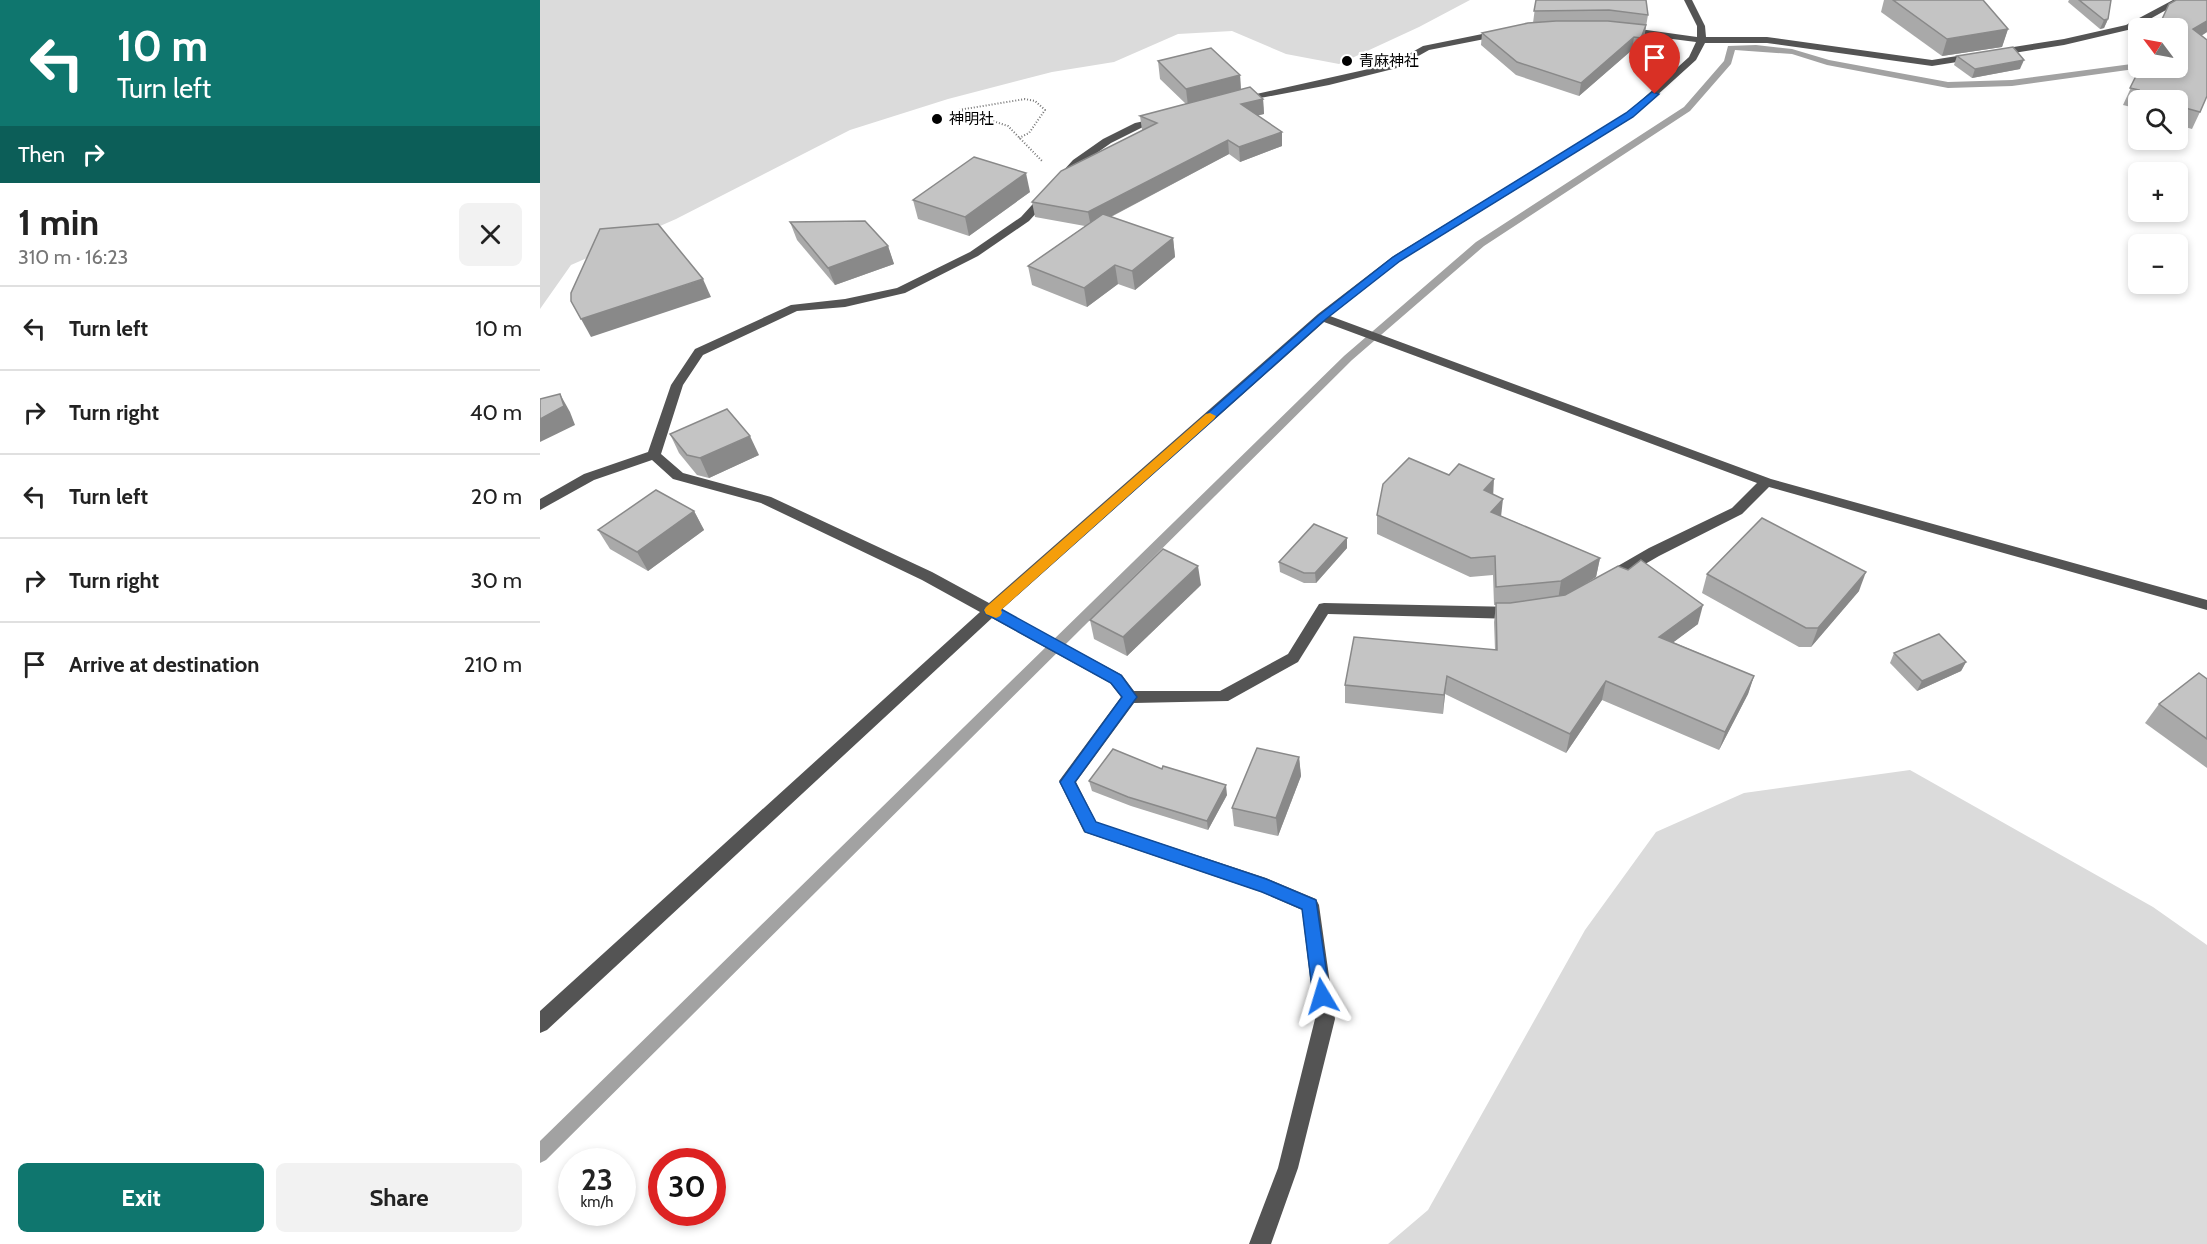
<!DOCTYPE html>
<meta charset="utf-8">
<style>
body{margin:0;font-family:Cabin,"Noto Sans JP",sans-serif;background:#f2f2f2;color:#222;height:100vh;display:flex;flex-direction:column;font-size:22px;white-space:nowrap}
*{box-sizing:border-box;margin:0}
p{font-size:20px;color:#767676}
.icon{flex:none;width:33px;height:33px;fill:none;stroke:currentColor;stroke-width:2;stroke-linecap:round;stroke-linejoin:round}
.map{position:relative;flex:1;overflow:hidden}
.side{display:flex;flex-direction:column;background:#fff;width:540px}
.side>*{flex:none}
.top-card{background:#0f766e;color:#fff;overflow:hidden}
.needle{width:39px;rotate:302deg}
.tools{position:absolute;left:1588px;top:18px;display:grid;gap:12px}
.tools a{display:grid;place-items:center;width:60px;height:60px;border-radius:9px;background:#fff;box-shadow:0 3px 9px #0003;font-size:30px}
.speed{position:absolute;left:18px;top:1148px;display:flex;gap:12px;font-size:30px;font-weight:700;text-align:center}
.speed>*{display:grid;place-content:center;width:78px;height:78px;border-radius:50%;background:#fff;box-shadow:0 3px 9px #0003;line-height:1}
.speed small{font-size:15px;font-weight:400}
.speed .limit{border:9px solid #d22;background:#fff;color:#111}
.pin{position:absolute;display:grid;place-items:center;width:51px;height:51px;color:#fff;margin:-62px -26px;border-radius:50% 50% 50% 0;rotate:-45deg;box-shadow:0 0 6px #0007}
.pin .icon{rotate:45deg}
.me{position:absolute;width:66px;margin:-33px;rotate:353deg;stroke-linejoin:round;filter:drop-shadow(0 0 4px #0008)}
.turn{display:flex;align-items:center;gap:21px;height:126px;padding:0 18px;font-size:27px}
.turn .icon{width:78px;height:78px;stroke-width:2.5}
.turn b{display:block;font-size:42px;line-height:51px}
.then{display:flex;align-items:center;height:57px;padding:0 18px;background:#0003;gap:12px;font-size:22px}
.round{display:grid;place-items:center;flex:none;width:63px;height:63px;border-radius:9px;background:#f2f2f2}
.head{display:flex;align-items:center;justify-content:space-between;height:102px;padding:0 18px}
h1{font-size:36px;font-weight:800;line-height:45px}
.button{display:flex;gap:12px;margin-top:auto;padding:12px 18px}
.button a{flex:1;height:69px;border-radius:9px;background:#0f766e;color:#fff;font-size:24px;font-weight:800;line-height:69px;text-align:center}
.button a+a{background:#f2f2f2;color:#222}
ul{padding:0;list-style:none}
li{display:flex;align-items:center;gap:18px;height:84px;padding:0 18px;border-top:2px solid #e0e0e0}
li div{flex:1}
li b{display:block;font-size:22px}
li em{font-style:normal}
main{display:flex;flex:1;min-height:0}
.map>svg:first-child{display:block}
</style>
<main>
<section class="side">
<div class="top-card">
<div class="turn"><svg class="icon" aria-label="left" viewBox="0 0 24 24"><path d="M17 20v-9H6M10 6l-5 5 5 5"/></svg><div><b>10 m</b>Turn left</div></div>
<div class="then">Then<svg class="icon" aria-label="right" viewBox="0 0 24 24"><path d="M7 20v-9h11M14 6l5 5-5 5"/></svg></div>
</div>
<div class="head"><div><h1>1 min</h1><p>310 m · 16:23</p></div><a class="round"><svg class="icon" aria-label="close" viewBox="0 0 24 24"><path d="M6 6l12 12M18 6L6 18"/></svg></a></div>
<ul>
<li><svg class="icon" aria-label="left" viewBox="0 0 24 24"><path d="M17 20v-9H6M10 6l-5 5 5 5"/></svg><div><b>Turn left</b></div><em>10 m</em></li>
<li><svg class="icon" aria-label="right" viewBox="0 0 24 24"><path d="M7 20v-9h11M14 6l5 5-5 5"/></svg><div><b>Turn right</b></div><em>40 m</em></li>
<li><svg class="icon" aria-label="left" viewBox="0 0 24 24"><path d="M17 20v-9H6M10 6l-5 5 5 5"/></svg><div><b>Turn left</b></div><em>20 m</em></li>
<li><svg class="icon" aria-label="right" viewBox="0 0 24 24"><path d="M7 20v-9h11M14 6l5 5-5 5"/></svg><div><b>Turn right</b></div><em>30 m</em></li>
<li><svg class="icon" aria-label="arrive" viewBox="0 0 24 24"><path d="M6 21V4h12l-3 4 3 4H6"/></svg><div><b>Arrive at destination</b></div><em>210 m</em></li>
</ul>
<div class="button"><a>Exit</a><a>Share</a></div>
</section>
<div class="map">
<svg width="1667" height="1244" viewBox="0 0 1667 1244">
<rect width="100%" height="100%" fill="#fff"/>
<g fill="#dbdbdb">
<path d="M0 0H930L879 27 799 64 746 54 692 31 638 34 574 62 512 72 408 99 310 130 136 219 31 265 0 309Z"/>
<path d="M1370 770 1613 907 1667 945V1244H848L888 1210 1045 930 1116 832 1204 793Z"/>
</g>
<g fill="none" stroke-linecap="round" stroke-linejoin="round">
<path fill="#a2a2a2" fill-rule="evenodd" d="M1216 45 1252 49 1289 60 1408 82 1472 80 1599 63V68H1602L1472 86 1408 88 1287 65 1252 54 1195 50 1191 64 1150 111 944 246 812 360 6 1160 0 1163V1141L804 356 936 242 1144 107 1184 61 1188 46Z"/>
<g stroke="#767676" stroke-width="2" stroke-dasharray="1 2" stroke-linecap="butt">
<path d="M419 110 468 126 502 161"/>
<path d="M419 110 485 99 495 101 505 110 489 133 479 138"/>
</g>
<g fill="#545454" fill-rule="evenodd">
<path d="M1144 0H1152L1165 26 1166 37H1227L1392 60 1524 39 1586 25 1633 0H1644L1592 29 1524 45 1392 66 1227 43H1165L1156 60 1093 117 860 261 790 316 1231 479 1667 600V610L1229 487 1202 514 1119 556 1074 582H1064L1062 578 1064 574 1109 548 1192 508 1217 483 784 322 461 610 582 675 594 691H680L748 654 779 604 784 603 975 607 980 609 982 613 980 617 975 619 788 614 758 662 688 701 594 703 536 782 556 822 726 878 776 899 779 905 795 1019 758 1168 731 1244H709L738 1168 775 1019 762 910 721 892 544 832 519 781 581 697 570 683 452 618 7 1030 0 1033V1011L440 612 382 580 221 503 133 479 112 460 54 480 0 510V499L44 474 108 452 131 385 155 349 251 305 305 299 357 288 430 252 481 217 533 160 563 139 595 123 623 117V121L603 127 571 143 541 164 489 221 438 256 365 293 305 307 257 311 163 355 143 385 121 454 143 473 231 497 392 572 449 603 778 314 852 257 1087 113 1149 57 1156 42 1085 33 1081 30 1085 27 1157 37V26Z"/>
<path d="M962 30 965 31V35L889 50 857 68 789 85 699 102 694 99 851 64 883 46Z"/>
</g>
</g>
<g fill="#a9a9a9">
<path d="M996 0 1108 15 1104 38 1099 51 1092 50 1039 96 976 75 941 45 942 33 993 23Z"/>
<path d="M1344 0H1443L1468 29 1462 47 1402 56 1341 12Z"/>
<path d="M1529 0H1571L1568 19 1564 28 1560 29 1528 2Z"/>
<path d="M1667 0V32L1661 36 1660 112 1652 129 1638 125V100H1599V116L1588 113 1591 107 1583 105 1600 68Z"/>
<path d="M1417 56 1480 69 1432 78 1414 65Z"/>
<path d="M618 61 700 75 701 90 723 99 724 114 718 115 742 146 700 162 689 154 571 217 633 238 635 257 595 290 578 284 547 307 492 285 488 266 545 226 495 217 492 202 602 130 600 116 646 104 620 79Z"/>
<path d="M490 192 429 236 378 219 373 200Z"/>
<path d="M250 222 348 246 354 264 295 285 257 240Z"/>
<path d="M130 434 219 455 169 478 157 475 139 453Z"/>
<path d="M953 494 961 516 1060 558 1056 577 1037 589 1158 624 1133 642 1214 676 1208 694 1179 750 1062 700 1026 753 905 694 903 714 805 703V685L955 650 954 622 956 605H954L953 575 930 577 837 534V515Z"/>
<path d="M154 511 164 530 108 571 70 549 58 530Z"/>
<path d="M807 538V548L776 583H764L740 572 739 562Z"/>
<path d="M1167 574 1319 591 1271 647H1259L1162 593Z"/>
<path d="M661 585 587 656 554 639 550 620Z"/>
<path d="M1354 653 1426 662 1421 671 1377 691 1350 663Z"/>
<path d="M1667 679V768L1605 723 1619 704Z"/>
<path d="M759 757 761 776 738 836 694 826 692 808Z"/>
<path d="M549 781 687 795 668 830 591 806 552 791Z"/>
</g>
<g fill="#898989">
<path d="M1568 19 1564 28 1560 29 1564 20Z"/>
<path d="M1667 21V32L1645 46 1653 29Z"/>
<path d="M1106 25 1104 38 1099 51 1101 38Z"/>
<path d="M1468 29 1462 47 1402 56 1407 39Z"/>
<path d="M1094 37 1092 50 1039 96 1041 83Z"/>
<path d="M1484 60 1480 69 1432 78 1435 69Z"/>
<path d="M700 75 701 93 648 106 646 89Z"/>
<path d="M723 99 724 114 703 119 701 104Z"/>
<path d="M742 132V146L700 162 699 147Z"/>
<path d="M688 140 689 154 551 227 548 212Z"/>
<path d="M486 173 490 192 429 236 425 217Z"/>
<path d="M633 238 635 257 595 290 592 271Z"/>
<path d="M348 246 354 264 295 285 288 268Z"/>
<path d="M575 265 578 284 547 307 544 288Z"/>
<path d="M163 279 171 297 51 337 41 319Z"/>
<path d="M20 394 30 412 35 425 0 442V419Z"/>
<path d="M210 436 219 455 169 478 160 458Z"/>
<path d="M954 479 953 498 944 490Z"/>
<path d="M963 499 961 517 951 512Z"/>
<path d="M154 511 164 530 108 571 97 552Z"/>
<path d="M807 538V548L776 583 775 573Z"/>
<path d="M1060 558 1056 577 1018 600 1021 581Z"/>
<path d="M658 566 661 585 587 656 583 637Z"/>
<path d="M1326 572 1319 591 1271 647 1278 628Z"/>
<path d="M1163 605 1158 624 1115 656 1119 637Z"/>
<path d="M1426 662 1421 671 1377 691 1382 681Z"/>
<path d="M907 676 905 694 903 714 904 695Z"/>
<path d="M1214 676 1208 694 1179 750 1185 732Z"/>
<path d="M1066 681 1062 700 1026 753 1030 734Z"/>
<path d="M759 757 761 776 738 836 736 818Z"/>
<path d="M686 785 687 795 668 830 667 821Z"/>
</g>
<g fill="#c4c4c4" stroke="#898989" stroke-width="1.5">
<path d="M996 0H1106L1108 15 1069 10 994 11Z"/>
<path d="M1353 0H1443L1468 29 1407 39Z"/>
<path d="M1539 0H1571L1568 19 1564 20Z"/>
<path d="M1636 0H1667V21L1653 29 1667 40V96L1660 112 1638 106V100H1614L1596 96 1599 90 1590 88 1600 68H1638V28H1618L1629 4Z"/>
<path d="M1016 21H1068L1106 25 1101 38 1094 37 1041 83 977 62 942 33 988 23Z"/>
<path d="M1473 47 1484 60 1435 69 1417 56Z"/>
<path d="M671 48 700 75 646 89 618 61Z"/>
<path d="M710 87 723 99 701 104 742 132 699 147 688 140 548 212 492 202 521 171 617 123 600 116Z"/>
<path d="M434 157 486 173 425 217 373 200Z"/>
<path d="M563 214 633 238 592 271 575 265 544 288 488 266Z"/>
<path d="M325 221 348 246 288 268 250 222Z"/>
<path d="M118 224 163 279 41 319 31 301V293L60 229Z"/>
<path d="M20 394 24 406 0 419V399Z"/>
<path d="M187 409 210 436 160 458 147 455 130 434Z"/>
<path d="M869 458 909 475 919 464 954 479 944 490 963 499 951 512 1060 558 1021 581 956 587 955 556 931 558 837 515 843 484Z"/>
<path d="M116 490 154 511 97 552 58 530Z"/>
<path d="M1222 518 1326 572 1278 628H1266L1167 574Z"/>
<path d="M774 524 807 538 775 573H764L739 562Z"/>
<path d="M623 549 658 566 583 637 550 620Z"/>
<path d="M1101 560 1163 605 1119 637 1214 676 1185 732 1066 681 1030 734 907 676 904 695 805 685 814 637 957 650 956 603H970L1025 595 1078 566 1088 570Z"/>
<path d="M1399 634 1426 662 1382 681 1354 653Z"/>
<path d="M1659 673 1667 679V739L1619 704Z"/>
<path d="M717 748 759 757 736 818 692 808Z"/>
<path d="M573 749 622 769 623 766 686 785 667 821 588 797 549 781Z"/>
</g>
<path fill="#1a73e8" stroke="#114b97" stroke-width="1.5" d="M1112 92 1119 94 1093 117 860 261 786 319 461 609 581 675 597 697 535 782 556 822 726 879 776 900 790 996 788 1002 782 1004 776 1002 773 996 762 909 722 892 545 832 520 782 582 697 571 683 446 614 444 610 779 315 853 257 1086 113Z"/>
<path fill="#f59e0b" d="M670 413 676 416 674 419 461 610 462 613 460 616 456 618 446 614 444 610 446 607 666 414Z"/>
<g fill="#000" stroke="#fff" stroke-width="2">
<circle cx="807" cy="61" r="6"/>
<circle cx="397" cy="119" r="6"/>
</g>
<g text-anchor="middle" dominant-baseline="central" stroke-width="4.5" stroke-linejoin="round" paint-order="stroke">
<g font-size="15" fill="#000" stroke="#fff" text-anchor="start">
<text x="819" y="61">青麻神社</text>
<text x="409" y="119">神明社</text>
</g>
</g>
</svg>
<div class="tools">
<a><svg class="needle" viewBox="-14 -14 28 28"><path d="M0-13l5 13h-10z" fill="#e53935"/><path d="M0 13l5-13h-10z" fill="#767676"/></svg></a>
<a><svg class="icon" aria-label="search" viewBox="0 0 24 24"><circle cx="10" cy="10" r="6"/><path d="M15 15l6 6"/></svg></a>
<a>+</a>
<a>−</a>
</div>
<div class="speed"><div>23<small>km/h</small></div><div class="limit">30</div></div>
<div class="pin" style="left:1115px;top:94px;background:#d93025"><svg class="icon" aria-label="arrive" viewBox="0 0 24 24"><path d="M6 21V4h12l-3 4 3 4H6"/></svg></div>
<svg class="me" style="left:782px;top:996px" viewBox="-20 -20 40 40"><path d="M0-17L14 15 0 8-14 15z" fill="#1a73e8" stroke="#fff" stroke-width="4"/></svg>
</div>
</main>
